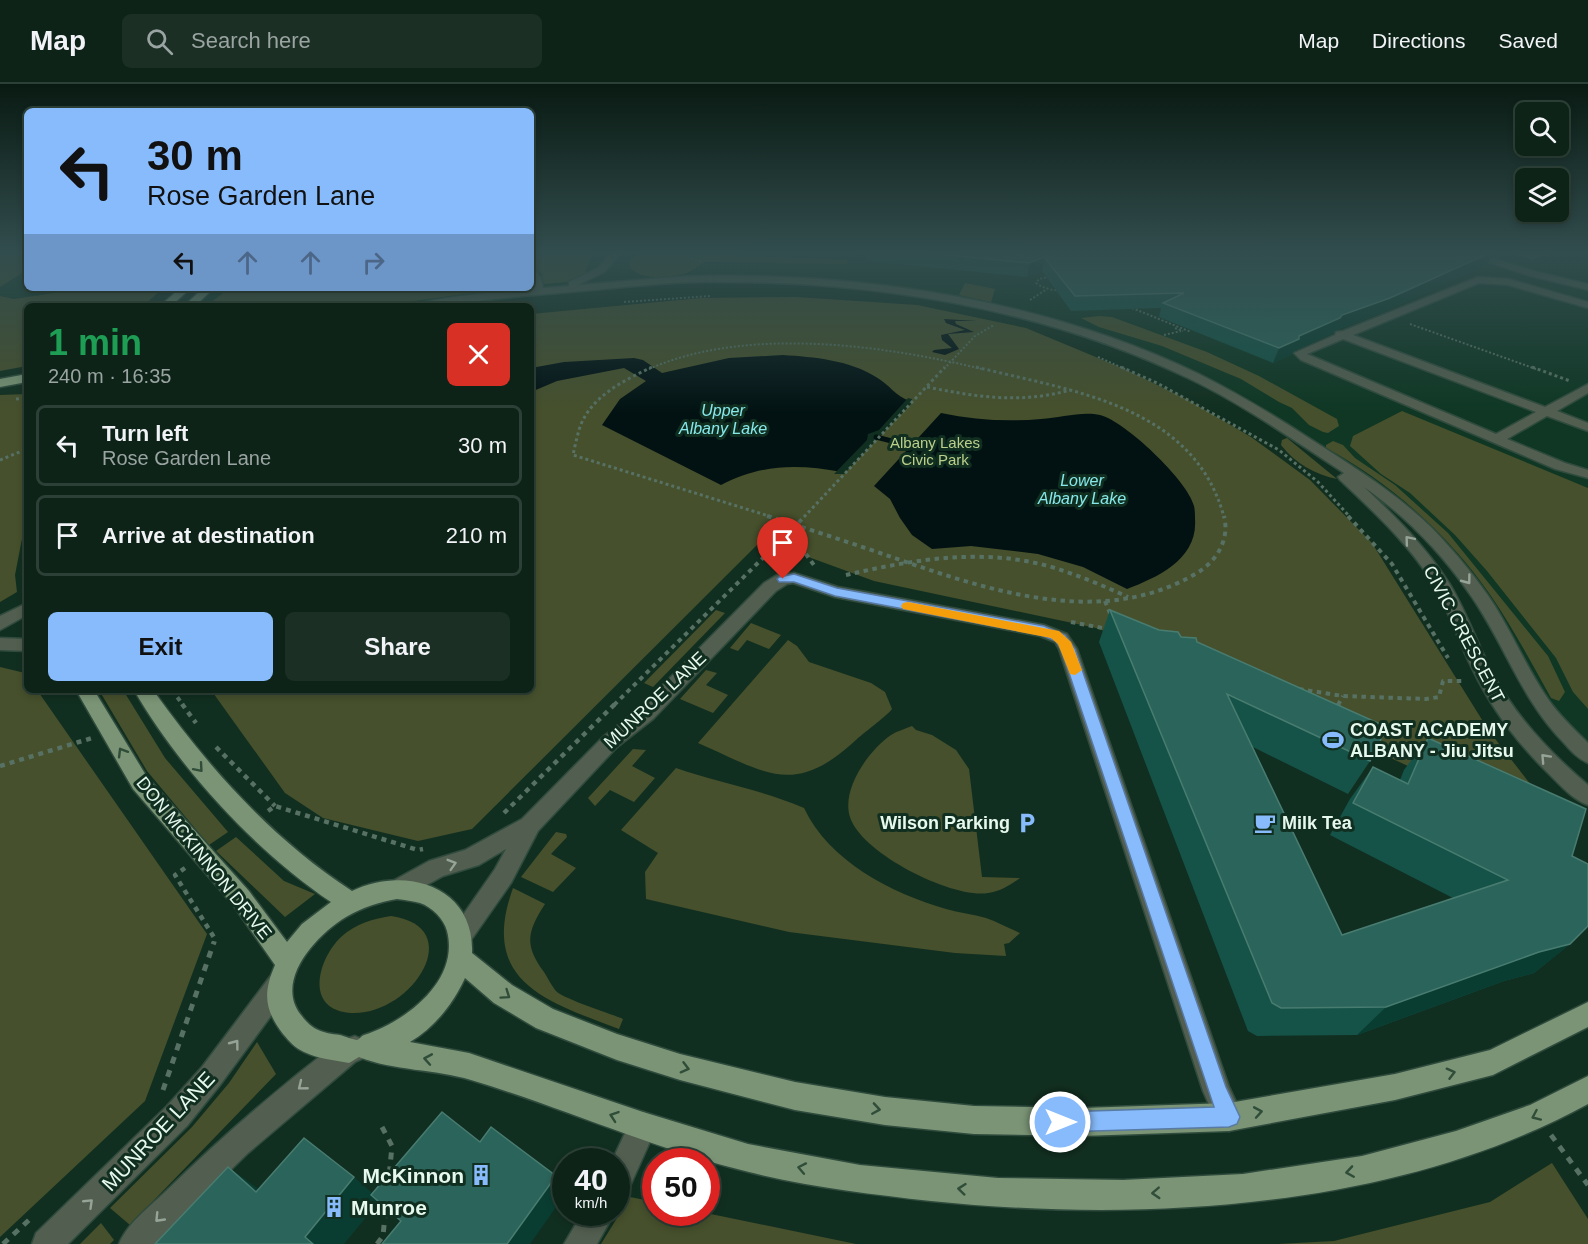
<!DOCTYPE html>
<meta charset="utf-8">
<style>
body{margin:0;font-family:Helvetica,sans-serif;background:#1b2f25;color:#f1f3f6;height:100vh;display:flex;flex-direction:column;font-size:22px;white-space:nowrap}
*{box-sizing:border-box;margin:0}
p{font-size:20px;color:#9aa4a2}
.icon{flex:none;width:33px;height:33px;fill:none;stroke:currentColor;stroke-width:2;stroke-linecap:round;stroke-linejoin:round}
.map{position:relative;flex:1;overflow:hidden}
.sheet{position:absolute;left:24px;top:219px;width:510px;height:390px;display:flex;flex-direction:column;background:#0d2318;border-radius:9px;box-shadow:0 3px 9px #0003,0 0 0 2px #2d4037}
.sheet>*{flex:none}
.hud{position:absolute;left:24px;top:24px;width:510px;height:183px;border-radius:9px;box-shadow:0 3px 9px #0003,0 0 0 2px #2d4037;background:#87bbfb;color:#111;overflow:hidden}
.fabs{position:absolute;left:1515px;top:18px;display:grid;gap:12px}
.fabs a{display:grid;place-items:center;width:54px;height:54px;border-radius:9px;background:#0d2318;box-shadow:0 3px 9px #0003,0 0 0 2px #2d4037;font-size:30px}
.speed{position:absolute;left:552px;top:1064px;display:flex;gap:12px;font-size:30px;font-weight:700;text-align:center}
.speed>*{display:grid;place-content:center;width:78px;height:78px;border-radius:50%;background:#0d2318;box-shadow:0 3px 9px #0003,0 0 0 2px #2d4037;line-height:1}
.speed small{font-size:15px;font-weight:400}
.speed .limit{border:9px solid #d22;background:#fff;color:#111}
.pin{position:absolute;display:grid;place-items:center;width:51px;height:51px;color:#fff;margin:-62px -26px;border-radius:50% 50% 50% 0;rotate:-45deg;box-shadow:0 0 6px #0007}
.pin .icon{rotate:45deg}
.me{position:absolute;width:66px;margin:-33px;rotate:90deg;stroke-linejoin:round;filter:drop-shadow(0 0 4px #0008)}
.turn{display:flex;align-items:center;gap:21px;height:126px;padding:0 24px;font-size:27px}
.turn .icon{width:78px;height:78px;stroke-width:2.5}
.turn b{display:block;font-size:42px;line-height:51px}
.lanes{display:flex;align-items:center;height:57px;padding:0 24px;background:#0003;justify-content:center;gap:30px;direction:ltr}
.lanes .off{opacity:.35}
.round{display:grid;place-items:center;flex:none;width:63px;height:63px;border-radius:9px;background:#1b2f25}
.headline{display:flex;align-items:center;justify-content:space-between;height:102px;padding:0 24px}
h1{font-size:36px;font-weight:700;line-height:45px;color:#1e9e55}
.primary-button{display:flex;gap:12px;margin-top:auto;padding:12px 24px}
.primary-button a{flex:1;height:69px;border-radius:9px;background:#87bbfb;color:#111;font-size:24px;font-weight:700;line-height:69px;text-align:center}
.primary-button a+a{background:#1b2f25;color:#f1f3f6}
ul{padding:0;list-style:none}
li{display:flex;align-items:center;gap:18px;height:81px;margin:0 12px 9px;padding:0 12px;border:3px solid #2d4037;border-radius:9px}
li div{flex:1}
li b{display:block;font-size:22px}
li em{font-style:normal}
header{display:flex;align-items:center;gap:36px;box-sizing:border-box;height:84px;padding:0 30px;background:#0d2318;border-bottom:2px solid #2d4037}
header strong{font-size:28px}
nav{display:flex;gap:33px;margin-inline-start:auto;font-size:21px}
.search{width:420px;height:54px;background:#1b2f25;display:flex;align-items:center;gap:15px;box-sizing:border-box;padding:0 21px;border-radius:9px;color:#9aa4a2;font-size:22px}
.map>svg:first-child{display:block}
</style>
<header>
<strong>Map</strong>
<div class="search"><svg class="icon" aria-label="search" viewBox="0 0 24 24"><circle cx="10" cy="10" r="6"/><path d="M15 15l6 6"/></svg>Search here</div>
<nav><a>Map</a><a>Directions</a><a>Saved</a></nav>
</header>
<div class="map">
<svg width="1588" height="1160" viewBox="0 0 1588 1160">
<rect width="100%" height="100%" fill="#112f20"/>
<g fill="#0f3724">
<path d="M531 167H1588V671L1572 655 1491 530 1400 423 1198 295 1056 241 941 215 785 196 650 198 420 222H189L209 204H531Z"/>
<path d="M27 186V204H88L14 215 0 212V203Z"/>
</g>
<g fill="#46502c">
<path d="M0 167H27V186L0 203Z"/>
<path d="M556 167H601L591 172 585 189 566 198 544 200 541 189 531 183V173Z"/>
<path d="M640 167H712L714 170 848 176 847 180 704 178C698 182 690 189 683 190 666 194 643 196 630 184V177Z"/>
<path d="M965 199 995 205 991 218 959 211Z"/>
<path d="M88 204H163L143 222H27V282L0 287V212L14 215Z"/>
<path d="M230 204H509L376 222H206Z"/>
<path d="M796 213 917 221 1026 244 1127 286 1188 316 1251 353 1310 396 1372 459 1489 647 1577 760 1161 568 1096 544 874 497 762 456 472 745 418 757 323 734 285 709 211 606H531V230L701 214Z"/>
<path d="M1099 232 1112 233 1207 268 1259 292 1337 335 1339 342 1328 349 1323 348 1309 341 1292 324 1279 318 1241 295 1162 262 1099 243 1081 234Z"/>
<path d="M27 310V429L15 491 17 508 0 518V311Z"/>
<path d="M1402 327 1588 404V625L1573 608 1556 574 1487 487 1455 451 1410 409 1381 390 1350 362 1353 352Z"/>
<path d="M1287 354 1337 395C1314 390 1296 380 1281 361L1282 356Z"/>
<path d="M1333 357 1343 361 1355 374 1395 401 1448 449 1548 572 1565 608 1559 617 1551 614C1532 580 1513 544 1491 512 1449 451 1391 399 1326 364V361Z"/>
<path d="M716 526 725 529 653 603 644 599Z"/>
<path d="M751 539 781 551 769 565 747 556 738 567 730 564Z"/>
<path d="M788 556 797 562 809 578 871 599 885 608 892 625C889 630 865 648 857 655 794 714 767 689 698 659Z"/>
<path d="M0 583 25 589 27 606H37L207 850 145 1017 0 1153Z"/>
<path d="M706 586 717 589 706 601 728 611 713 629 680 615Z"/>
<path d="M99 606H123L165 674 228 748 209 761 147 687Z"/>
<path d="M912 642 916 646 932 651 956 666 969 685 982 793 1020 794C1010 801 1001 807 988 809 952 815 861 769 850 733 841 705 869 666 891 651 897 647 905 645 912 642Z"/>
<path d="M633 665 646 666 632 682 655 694 634 718 610 706 595 722 588 714Z"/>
<path d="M676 684C719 699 763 706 804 724 829 777 891 809 946 825 959 829 973 830 986 834 997 838 1009 844 1020 849L1009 859 1004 860 1006 872 955 869 789 848 646 815 645 788 658 769 621 746Z"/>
<path d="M556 748 566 750 567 753 551 770 576 784 553 808 521 793Z"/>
<path d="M236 753 284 797 315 810 285 833 216 767Z"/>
<path d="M513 804 545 820C527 848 524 861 544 888 548 894 552 903 557 908 567 916 609 929 623 935L619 945C546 917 479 898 513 804Z"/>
<path d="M391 832C469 843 412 931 352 929 304 927 317 876 341 853 355 840 372 835 391 832Z"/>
<path d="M257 958 276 990 130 1141 110 1124 192 1043 229 999Z"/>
<path d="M1552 1079 1588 1135V1160H1278L1334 1157 1490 1118Z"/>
<path d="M630 1113 655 1118 656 1128H701L856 1160H601Z"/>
<path d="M101 1139 114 1156 110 1160H80Z"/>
</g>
<g fill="#021213">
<path d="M944 235 977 237H955L956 240 974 248 948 250 959 265 945 271 932 268 934 266 952 264 942 256 941 251 965 246 946 239Z"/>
<path d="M783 271C814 273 849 276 876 293 889 300 896 313 910 317L842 388C798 380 761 380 721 401L602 341 620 315 646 297 624 284 557 297 531 308V284L564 278 634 274 643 276 662 289 729 274Z"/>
<path d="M941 329C974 336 1008 338 1041 335 1060 334 1082 327 1100 331 1125 337 1188 397 1194 422 1195 426 1195 431 1195 435 1198 475 1158 493 1127 505L1083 483 1038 470 971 462 932 465 912 451 900 434 890 415 874 402Z"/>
</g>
<path fill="#112f20" d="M908 314 912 315V319L844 390H834L867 356 868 350 879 346Z"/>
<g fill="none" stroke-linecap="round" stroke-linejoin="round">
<path stroke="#021213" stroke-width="5" d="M876 353 911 362"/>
<defs>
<g id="minor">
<path d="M531 167H541L531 172Z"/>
<path d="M613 167H624L604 188 578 201C619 198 661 193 702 192 870 189 1047 217 1199 290 1239 310 1275 332 1312 356 1354 383 1396 409 1432 444 1455 468 1477 494 1495 522 1514 553 1528 586 1548 615 1559 631 1574 645 1588 659V679C1578 675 1571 667 1564 659 1521 616 1504 558 1469 509 1440 467 1405 432 1364 403 1395 432 1425 462 1449 499 1466 526 1476 557 1491 586 1514 631 1549 668 1588 701V721C1573 716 1560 701 1549 690 1517 659 1491 624 1472 584 1458 557 1449 527 1434 501 1410 461 1374 428 1340 396L1338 393 1344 389C1293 356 1244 321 1190 295 1040 223 870 196 705 198 663 198 622 204 581 207 534 211 486 215 439 222H415C427 213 512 207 533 205L531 184 534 185 541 194 543 204 569 202V198L598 184Z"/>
<path d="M1454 167H1469L1537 188 1588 200V206L1531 192Z"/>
<path d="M1508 167 1532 169 1554 167 1532 175Z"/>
<path d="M1478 193 1509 195 1588 218V224L1508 201 1479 199 1353 251 1545 323 1588 300V309L1557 327 1588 339V347L1547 332 1507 355 1565 379 1588 386V394L1555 385 1301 276 1294 269 1335 251 1336 248 1343 247ZM1343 255 1536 328 1496 350 1307 270Z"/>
<path d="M794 489 838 503 1044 541 1067 550 1077 565 1229 1003 1243 1033 1239 1043 1229 1047 1219 1043 1203 1007 1059 565 1055 558 1040 552 835 513 793 499 787 500 776 507 653 635 617 663 538 747 511 799 469 859 461 862 453 859 449 851 495 785 506 765 479 781 443 792 407 812 399 815 391 812 388 805 391 798 429 777 465 766 522 735 603 653 639 625 764 499 777 491Z"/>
<path d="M27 519V531L0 546V532Z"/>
<path d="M0 554 27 555V567L0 566Z"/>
<path d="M281 886 290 890 293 898 290 906 220 1001 187 1042 68 1160H32L36 1149 167 1022 202 983 272 890Z"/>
<path d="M355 952 364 956 368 965 364 974 355 978 248 1069 155 1160H119C127 1140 148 1124 164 1109 219 1055 278 1004 340 957Z"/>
<path d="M643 1028 653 1032 657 1042 626 1111 616 1115V1077H612L633 1032Z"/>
<path d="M583 1128H615L597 1160H564Z"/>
</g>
<g id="major">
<path d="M180 204H191L171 222H160Z"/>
<path d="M203 204H214L195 222H184Z"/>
<path d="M27 290V298L0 303V295Z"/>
<path d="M76 606H94L147 693 249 807 287 858 302 840 331 818C256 768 179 684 134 606H153C209 684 271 754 352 807 405 781 475 802 472 869L512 901 553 925 617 950 680 970 795 998 885 1013 974 1022 1082 1024 1229 1019 1395 990 1490 966 1588 918V943L1493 991 1395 1016 1229 1047 1082 1052 974 1050 885 1041 795 1026 680 996 617 976 536 944 494 919 465 894C453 920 435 943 410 958L469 969 643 1028 748 1060 860 1081 998 1094 1123 1096 1243 1090 1362 1072 1456 1047 1530 1021 1588 992V1020C1395 1125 1146 1139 931 1117 870 1110 808 1103 749 1088 654 1065 564 1024 471 996 435 985 394 987 359 973L349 979C334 976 318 975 304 968 295 964 289 957 283 950 264 925 263 909 275 881L233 821 133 705ZM397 815C405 816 413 817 420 819 432 823 444 835 447 847 460 897 405 938 364 951 361 952 360 955 357 956 354 956 344 952 340 951 322 949 312 946 301 931 274 897 316 851 346 833 363 823 379 818 397 815Z"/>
</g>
</defs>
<use href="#minor" stroke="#2f4b3d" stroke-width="3"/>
<use href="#major" stroke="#2f4b3d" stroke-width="3"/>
<g stroke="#577164" stroke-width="2" stroke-dasharray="2 2" stroke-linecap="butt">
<path d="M682 167 690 174 703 178"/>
<path d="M1049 193 1066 195 1073 201C1061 209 1048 207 1036 199L1039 195Z"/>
<path d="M1030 216 1047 205"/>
<path d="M624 218 710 212"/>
<path d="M1132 224 1191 248"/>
<path d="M1410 240 1536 285"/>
<path d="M1175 244 1183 247"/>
<path d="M1164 251 1181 247"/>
<path d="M1098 273 1125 285"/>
<path d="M649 285C746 242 883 261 982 285"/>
<path d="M944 285 975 252 994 241"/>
</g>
<g stroke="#577164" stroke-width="3" stroke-dasharray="3 3" stroke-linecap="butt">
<path d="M652 283C625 296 591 312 580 343 577 352 575 362 573 371L772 433"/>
<path d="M976 283C1071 307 1194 321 1224 433"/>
<path d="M1121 283 1157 299 1279 366 1318 398 1350 433"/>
<path d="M1532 283 1570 297"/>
<path d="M927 303C976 313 1021 320 1070 306"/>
<path d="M16 315 27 314"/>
<path d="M0 376 27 365"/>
<path d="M804 433 945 283"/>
</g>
<g stroke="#577164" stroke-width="4" stroke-dasharray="4.5 4.5" stroke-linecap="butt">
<path d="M767 432C805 444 842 456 880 469 979 503 1098 548 1197 489 1217 477 1230 455 1224 432"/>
<path d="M1348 432 1392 480 1448 574"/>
<path d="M790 448 816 484"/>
<path d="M765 472 781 478"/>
<path d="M846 491C916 475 985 463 1055 484 1080 492 1104 502 1128 513"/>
<path d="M1105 517 1111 532"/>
<path d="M1071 538 1108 545"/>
<path d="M1299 605 1343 612 1426 615 1439 613 1443 597H1462"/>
<path d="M172 606 183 621"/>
<path d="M614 621 765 472 774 469 780 458 805 432"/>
<path d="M1338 621 1343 612"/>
</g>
<g stroke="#577164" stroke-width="4.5" stroke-dasharray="5 5" stroke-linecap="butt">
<path d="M182 620 196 639"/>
<path d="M1337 624 1339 620"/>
<path d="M216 663 275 722"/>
<path d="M0 682 92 654"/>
<path d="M268 727 275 722 418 766 423 765"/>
<path d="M504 729 615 620"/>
<path d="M185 784 175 791 215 855 214 859"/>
</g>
<g stroke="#577164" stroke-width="5" stroke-dasharray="7 7" stroke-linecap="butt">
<path d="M163 1006 214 858"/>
<path d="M382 1043 392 1062 389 1093"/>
<path d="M1551 1051 1588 1101"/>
<path d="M3 1160 29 1136"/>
<path d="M377 1160 383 1152 386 1121"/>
</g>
<use href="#minor" fill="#525e50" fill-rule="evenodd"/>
<use href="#major" fill="#7a9475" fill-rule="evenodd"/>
</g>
<g fill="#155348">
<path d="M846 167H1494L1487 181 1383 228 1336 246 1333 249 1294 267 1292 270 1273 279 1159 233 1161 224 1071 227 1042 187 1027 193 866 177 867 171 847 168Z"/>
<path d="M1110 526 1159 546 1197 558 1370 677 1348 710 1253 663 1342 851 1453 814 1330 751 1350 715 1373 683 1400 696 1404 686 1428 654 1572 772 1570 860 1534 889 1504 897 1357 951 1257 952 1248 947 1099 558Z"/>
</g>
<g fill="#0a3d31">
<path d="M1494 167 1487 181 1383 228 1336 246 1333 249 1294 267 1292 270 1273 279 1279 264 1299 252 1342 231Z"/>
<path d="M1044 173 1042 187 1027 193 1029 179Z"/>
<path d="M1570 860 1534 889 1504 897 1357 951 1386 923 1539 868Z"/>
<path d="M228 1083 260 1106 256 1108Z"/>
<path d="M556 1092 566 1109 530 1160H507Z"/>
<path d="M354 1093 380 1116 344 1160H313L305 1153Z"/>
</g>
<g fill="#2b645a" stroke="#497c71" stroke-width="1.5">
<path d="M908 167H1494L1390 214 1342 231 1340 234 1299 252V255L1279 264 1163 219 1184 209 1075 212 1044 173 1029 179Z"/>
<path d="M1110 526 1159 546 1178 548 1181 553 1196 554 1197 558 1387 643 1370 677 1227 610 1342 851 1508 796 1353 719 1373 683 1408 700 1428 654 1586 725 1572 772 1588 780V842L1570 860 1539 868 1386 923 1281 924 1272 919Z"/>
<path d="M442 1028 480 1058 491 1043 556 1092 507 1160H382L401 1137 371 1111Z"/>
<path d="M304 1054 354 1093 305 1153 313 1160H155L228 1083 256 1108Z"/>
</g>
<defs><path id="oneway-chevron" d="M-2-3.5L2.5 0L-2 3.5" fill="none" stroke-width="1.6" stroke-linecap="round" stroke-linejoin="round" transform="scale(1.5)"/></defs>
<g stroke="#95a497">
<use href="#oneway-chevron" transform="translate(1409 456) rotate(-130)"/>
<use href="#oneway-chevron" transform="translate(1467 496) rotate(53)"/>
<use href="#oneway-chevron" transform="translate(1545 674) rotate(-133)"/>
<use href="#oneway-chevron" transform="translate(452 780) rotate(-17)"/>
<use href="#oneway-chevron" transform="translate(235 960) rotate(-53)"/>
<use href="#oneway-chevron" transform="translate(302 1002) rotate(141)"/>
<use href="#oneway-chevron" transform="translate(89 1119) rotate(-44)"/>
<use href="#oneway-chevron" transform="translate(159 1134) rotate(134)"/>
</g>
<g stroke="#304d3a">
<use href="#oneway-chevron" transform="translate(122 668) rotate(-121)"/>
<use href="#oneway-chevron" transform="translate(199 684) rotate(49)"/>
<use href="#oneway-chevron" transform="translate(506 911) rotate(35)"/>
<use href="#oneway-chevron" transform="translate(428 975) rotate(-170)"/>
<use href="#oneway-chevron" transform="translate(685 984) rotate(15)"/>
<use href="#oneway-chevron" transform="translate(1451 989) rotate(-15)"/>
<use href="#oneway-chevron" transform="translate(876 1025) rotate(9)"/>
<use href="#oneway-chevron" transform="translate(1258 1028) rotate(-10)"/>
<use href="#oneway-chevron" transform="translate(614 1032) rotate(-161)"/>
<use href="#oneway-chevron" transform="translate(1536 1032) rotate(156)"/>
<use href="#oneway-chevron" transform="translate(802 1084) rotate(-169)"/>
<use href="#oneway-chevron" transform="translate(1350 1088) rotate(171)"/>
<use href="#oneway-chevron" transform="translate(962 1105) rotate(-174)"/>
<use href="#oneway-chevron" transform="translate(1156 1109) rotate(177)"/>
</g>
<linearGradient id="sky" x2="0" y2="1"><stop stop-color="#091a12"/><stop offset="0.51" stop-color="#324d4e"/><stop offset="1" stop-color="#324d4e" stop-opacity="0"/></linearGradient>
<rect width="1588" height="329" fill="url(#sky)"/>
<path fill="#87bbfb" stroke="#587aa3" stroke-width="1.5" d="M794 490 837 504 1044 542 1065 551 1075 565 1226 1003 1240 1033 1237 1040 1229 1043 1060 1048 1053 1045 1050 1038 1053 1031 1060 1028 1214 1023 1061 565 1056 557 1041 551 835 512 794 498H779L777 495 779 493Z"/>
<path fill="#f59e0b" d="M908 518 1059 547 1071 558 1082 586 1075 591 1070 590 1058 560 1051 554 903 525 901 522 903 519Z"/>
<defs>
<symbol id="stadium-bare" viewBox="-9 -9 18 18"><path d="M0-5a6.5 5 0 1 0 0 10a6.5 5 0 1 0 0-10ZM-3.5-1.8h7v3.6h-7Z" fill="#87bbfb" stroke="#112f20" stroke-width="2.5" paint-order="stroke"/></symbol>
<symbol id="parking-bare" viewBox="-9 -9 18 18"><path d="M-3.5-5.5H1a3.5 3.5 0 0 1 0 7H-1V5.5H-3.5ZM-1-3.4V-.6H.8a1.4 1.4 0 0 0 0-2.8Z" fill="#87bbfb" stroke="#112f20" stroke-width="2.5" paint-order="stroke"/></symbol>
<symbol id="cafe-bare" viewBox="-9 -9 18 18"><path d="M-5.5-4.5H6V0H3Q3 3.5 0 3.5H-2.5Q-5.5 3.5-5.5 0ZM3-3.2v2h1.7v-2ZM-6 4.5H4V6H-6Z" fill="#87bbfb" stroke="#112f20" stroke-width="2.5" paint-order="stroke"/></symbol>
<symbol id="building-bare" viewBox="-9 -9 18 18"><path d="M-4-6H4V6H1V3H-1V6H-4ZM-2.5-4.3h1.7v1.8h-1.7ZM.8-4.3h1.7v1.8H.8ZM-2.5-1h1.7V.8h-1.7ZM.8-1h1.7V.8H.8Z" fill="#87bbfb" stroke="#112f20" stroke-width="2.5" paint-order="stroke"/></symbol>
</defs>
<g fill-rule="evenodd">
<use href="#stadium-bare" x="1318" y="641" width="30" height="30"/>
<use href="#parking-bare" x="1012" y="724" width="30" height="30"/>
<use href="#cafe-bare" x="1250" y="724" width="30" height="30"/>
<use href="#building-bare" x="466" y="1076" width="30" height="30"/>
<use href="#building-bare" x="319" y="1108" width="30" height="30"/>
</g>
<g text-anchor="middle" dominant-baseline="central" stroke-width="6" stroke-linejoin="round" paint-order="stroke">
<g font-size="15" fill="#bbcf8b" stroke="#112f20">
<text x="935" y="358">Albany Lakes<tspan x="935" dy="17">Civic Park</tspan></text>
</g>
<g font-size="16" font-style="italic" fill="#86e8ea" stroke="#112f20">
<text x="723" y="326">Upper<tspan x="723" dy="18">Albany Lake</tspan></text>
<text x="1082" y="396">Lower<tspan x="1082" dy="18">Albany Lake</tspan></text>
</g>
<g font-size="18" fill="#e7f9ee" stroke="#112f20">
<text transform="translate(1464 550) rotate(62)">CIVIC CRESCENT</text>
<text transform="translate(655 616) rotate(-43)">MUNROE LANE</text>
<text transform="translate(204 774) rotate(51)">DON MCKINNON DRIVE</text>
</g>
<g font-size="18" font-weight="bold" fill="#e7f9ee" stroke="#112f20" text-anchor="start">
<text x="1350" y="646">COAST ACADEMY<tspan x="1350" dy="21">ALBANY - Jiu Jitsu</tspan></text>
<text x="1010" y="739" text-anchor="end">Wilson Parking</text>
<text x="1282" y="739">Milk Tea</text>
</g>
<g font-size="21" fill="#e7f9ee" stroke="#112f20">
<text transform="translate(158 1047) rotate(-47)">MUNROE LANE</text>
</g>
<g font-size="21" font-weight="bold" fill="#e7f9ee" stroke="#112f20" text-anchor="end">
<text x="464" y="1091">McKinnon</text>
<text x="351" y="1123" text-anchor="start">Munroe</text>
</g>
</g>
</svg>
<div class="fabs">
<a><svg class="icon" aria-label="search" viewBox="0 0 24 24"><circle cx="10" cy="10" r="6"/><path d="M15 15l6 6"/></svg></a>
<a><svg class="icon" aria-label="layers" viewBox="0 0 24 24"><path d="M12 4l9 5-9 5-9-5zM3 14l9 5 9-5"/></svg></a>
</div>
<div class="speed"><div>40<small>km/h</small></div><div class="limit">50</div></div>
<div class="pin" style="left:783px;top:495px;background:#d93025"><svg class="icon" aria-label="arrive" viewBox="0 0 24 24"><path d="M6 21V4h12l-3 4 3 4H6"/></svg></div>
<svg class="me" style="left:1060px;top:1038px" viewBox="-20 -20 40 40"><circle r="17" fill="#87bbfb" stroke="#fff" stroke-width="3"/><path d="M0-11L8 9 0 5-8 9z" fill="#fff"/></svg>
<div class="hud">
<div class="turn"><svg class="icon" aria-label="left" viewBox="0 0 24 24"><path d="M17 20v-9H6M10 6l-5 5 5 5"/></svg><div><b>30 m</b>Rose Garden Lane</div></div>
<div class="lanes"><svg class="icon" aria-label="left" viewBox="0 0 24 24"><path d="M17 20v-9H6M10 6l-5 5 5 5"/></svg><svg class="icon off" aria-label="ahead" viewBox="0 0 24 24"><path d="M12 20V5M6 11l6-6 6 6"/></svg><svg class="icon off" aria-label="ahead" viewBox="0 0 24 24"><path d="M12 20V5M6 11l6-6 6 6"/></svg><svg class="icon off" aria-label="right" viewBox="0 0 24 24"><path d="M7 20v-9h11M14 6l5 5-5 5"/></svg></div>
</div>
<section class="sheet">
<div class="headline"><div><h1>1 min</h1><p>240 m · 16:35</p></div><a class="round" style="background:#d93025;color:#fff"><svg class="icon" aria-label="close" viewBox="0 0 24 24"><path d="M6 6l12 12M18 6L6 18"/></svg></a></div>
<ul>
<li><svg class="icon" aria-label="left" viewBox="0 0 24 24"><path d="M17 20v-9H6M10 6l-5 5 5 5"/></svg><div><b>Turn left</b><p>Rose Garden Lane</p></div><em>30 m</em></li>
<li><svg class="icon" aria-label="arrive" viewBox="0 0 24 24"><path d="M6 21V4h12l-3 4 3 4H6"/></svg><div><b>Arrive at destination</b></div><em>210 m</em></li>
</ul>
<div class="primary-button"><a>Exit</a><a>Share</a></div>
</section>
</div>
